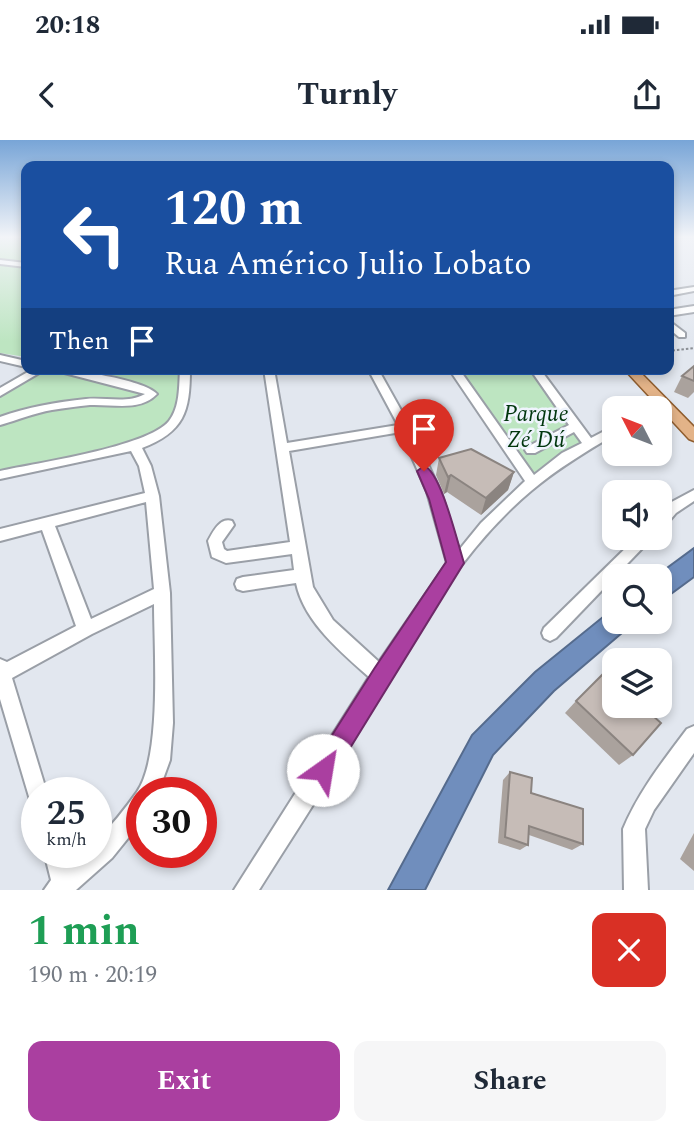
<!DOCTYPE html>
<meta charset="utf-8">
<style>
body{margin:0;font-family:Spectral,serif;background:#f6f6f7;color:#1f2937;height:100vh;display:flex;flex-direction:column;font-size:26px;white-space:nowrap}
*{box-sizing:border-box;margin:0}
p{font-size:23px;color:#747a83}
.icon{flex:none;width:38px;height:38px;fill:none;stroke:currentColor;stroke-width:2;stroke-linecap:round;stroke-linejoin:round}
.map{position:relative;height:750px;overflow:hidden}
.sheet{display:flex;flex-direction:column;background:#fff;flex:1}
.sheet>*{flex:none}
.hud{position:absolute;left:21px;top:21px;width:653px;height:214px;border-radius:14px;box-shadow:0 4px 10px #0003;background:#1a4fa0;color:#fff;overflow:hidden}
.needle{width:46px;rotate:312deg}
.tools{position:absolute;left:602px;top:256px;display:grid;gap:14px}
.tools a{display:grid;place-items:center;width:70px;height:70px;border-radius:14px;background:#fff;box-shadow:0 4px 10px #0003;font-size:35px}
.speed{position:absolute;left:21px;top:637px;display:flex;gap:14px;font-size:35px;font-weight:700;text-align:center}
.speed>*{display:grid;place-content:center;width:91px;height:91px;border-radius:50%;background:#fff;box-shadow:0 4px 10px #0003;line-height:1}
.speed small{font-size:18px;font-weight:400}
.speed .limit{border:10px solid #d22;background:#fff;color:#111}
.pin{position:absolute;display:grid;place-items:center;width:60px;height:60px;color:#fff;margin:-72px -30px;border-radius:50% 50% 50% 0;rotate:-45deg;box-shadow:0 0 7px #0007}
.pin .icon{rotate:45deg}
.me{position:absolute;width:77px;margin:-38px;rotate:32deg;stroke-linejoin:round;filter:drop-shadow(0 0 5px #0008)}
.turn{display:flex;align-items:center;gap:24px;height:147px;padding:0 28px;font-size:32px}
.turn .icon{width:91px;height:91px;stroke-width:2.5}
.turn b{display:block;font-size:49px;line-height:60px}
.then{display:flex;align-items:center;height:66px;padding:0 28px;background:#0003;gap:14px;font-size:26px}
.round{display:grid;place-items:center;flex:none;width:74px;height:74px;border-radius:14px;background:#f6f6f7}
.headline{display:flex;align-items:center;justify-content:space-between;height:119px;padding:0 28px}
h1{font-size:42px;font-weight:700;line-height:52px;color:#1e9e55}
.button{display:flex;gap:14px;margin-top:auto;padding:14px 28px}
.button a{flex:1;height:80px;border-radius:14px;background:#aa3fa0;color:#fff;font-size:28px;font-weight:700;line-height:80px;text-align:center}
.button a+a{background:#f6f6f7;color:#1f2937}
.status{display:flex;justify-content:space-between;align-items:center;height:49px;padding:0 35px;background:#fff;direction:ltr}
.status svg{height:19px;fill:currentColor}
header{display:flex;justify-content:space-between;align-items:center;height:91px;padding:0 28px;background:#fff;font-size:32px;font-weight:700}
.map>svg:first-child{display:block}
</style>
<div class="status"><b>20:18</b><svg viewBox="0 0 49 12"><path d="M0 12V9h3v3zM5 12V6h3v6zM10 12V3h3v9zM15 12V0h3v12zM26 1h20v11H26zM47 4h2v5h-2z"/></svg></div>
<header><svg class="icon" aria-label="back" viewBox="0 0 24 24"><path d="M15 5l-7 7 7 7"/></svg>Turnly<svg class="icon" aria-label="share" viewBox="0 0 24 24"><path d="M12 15V3M7 8l5-5 5 5M5 13v7h14v-7"/></svg></header>
<div class="map">
<svg width="694" height="750" viewBox="0 0 694 750">
<rect width="100%" height="100%" fill="#e2e7ef"/>
<g fill="#bde5c1">
<path d="M0 97H26V217L0 213Z"/>
<path d="M49 229H185L182 271 157 298 0 335V257Z"/>
<path d="M454 229H535L588 302 532 341Z"/>
</g>
<g fill="#708ebd" stroke="#556b8d" stroke-width="2">
<path d="M694 408V437L660 462V436H656Z"/>
<path d="M614 468V481H636L554 551 493 615 425 750H388L472 595 535 532Z"/>
</g>
<g fill="none" stroke-linecap="round" stroke-linejoin="round">
<defs>
<g id="minor">
<path d="M21 97H26V100L22 98Z"/>
<path d="M0 120 26 123V127L0 124Z"/>
<path d="M694 147V151L668 156V151Z"/>
<path d="M694 166V172L668 176V170Z"/>
<path d="M668 180 685 193V197H679L668 188Z"/>
<path d="M0 215 26 221V227L0 221Z"/>
<path d="M33 229H46L0 256V248Z"/>
<path d="M49 229C71 229 143 239 157 254 140 272 113 264 90 265 78 266 65 268 52 270 34 273 18 280 0 285V277C27 267 57 262 86 259 105 257 127 264 145 254Z"/>
<path d="M180 229H190C190 272 184 292 142 308L151 326 159 356 170 453 173 583 170 620 158 653H142L141 682 112 718 76 750H44L51 740 44 712H66L70 726 86 712H96V702C111 686 125 669 137 652 162 615 154 510 154 464L92 494 12 538 47 653H37V663L30 660 0 559V519L7 522 76 486 42 390 0 401V389L145 353 139 326 131 311 0 339V331C36 323 148 307 169 281 180 267 179 246 180 229ZM146 362 154 449 91 479 55 386Z"/>
<path d="M264 229H274L287 303 398 285 368 229H378L411 288 441 352 459 410 481 383 525 341 449 229H459L534 335 562 313 582 303 574 292 535 313H527L525 310 527 307 569 285 530 229H540L591 298 614 286V295C585 312 557 329 531 351 451 418 401 518 349 606 321 654 289 702 259 750H234L369 537C341 512 304 482 296 443L243 451 237 449 235 444 237 439 243 437 294 430 292 414 226 423 212 417 208 401C213 392 220 377 232 381L234 385 222 402 224 409 227 411 290 402ZM401 292 427 352 447 423 379 522 333 480 313 447 289 311Z"/>
<path d="M694 350V361L676 373 665 386 660 387V373L666 365Z"/>
<path d="M637 397H653L556 498 550 501 544 498 542 493 544 488Z"/>
<path d="M694 586V613L654 670 645 689 648 750H624L623 689C639 651 663 621 687 589Z"/>
</g>
<path id="major" d="M624 229H637L694 287V301L689 299Z"/>
</defs>
<use href="#minor" stroke="#9a9fa7" stroke-width="4"/>
<use href="#major" stroke="#8f5d2e" stroke-width="3"/>
<path stroke="#8a8e94" stroke-width="2" stroke-dasharray="2.5 2" stroke-linecap="butt" d="M668 211 694 208"/>
<use href="#minor" fill="#fff" fill-rule="evenodd"/>
<use href="#major" fill="#e3b388" fill-rule="evenodd"/>
</g>
<g fill="#aaa29d">
<path d="M694 226V252L688 258 674 252 682 236Z"/>
<path d="M439 318 514 332 508 350 481 375 447 352 444 354 436 335Z"/>
<path d="M576 561 633 615 619 625 565 573Z"/>
<path d="M510 632 531 653 583 704 572 710 529 695 528 705 520 710 498 703 503 640Z"/>
<path d="M694 693V731L680 719Z"/>
</g>
<g fill="#8b8480">
<path d="M514 332 508 350 481 375 486 358Z"/>
<path d="M451 335 447 352 444 354 448 337Z"/>
</g>
<g fill="#c6bcb7" stroke="#8b8480" stroke-width="2">
<path d="M694 226V241L682 236Z"/>
<path d="M471 309 514 332 486 358 451 335 448 337 439 318Z"/>
<path d="M604 533 614 542V565H641L661 583 633 615 576 561Z"/>
<path d="M510 632 532 638 531 653 583 669V704L529 686 528 705 505 697Z"/>
</g>
<linearGradient id="sky" x2="0" y2="1"><stop stop-color="#78a5d7"/><stop offset="0.48" stop-color="#f2f4f8"/><stop offset="1" stop-color="#f2f4f8" stop-opacity="0"/></linearGradient>
<rect width="694" height="202" fill="url(#sky)"/>
<path fill="#aa3fa0" stroke="#6e2968" stroke-width="2" d="M424 326C441 331 458 405 464 423L331 639 323 642 315 639 311 630 315 622 374 529 446 422 429 359 417 331Z"/>
<g text-anchor="middle" dominant-baseline="central" stroke-width="5" stroke-linejoin="round" paint-order="stroke">
<g font-size="23" font-style="italic" fill="#00360d" stroke="#eff4fd">
<text x="536" y="274">Parque<tspan x="536" dy="26">Zé Dú</tspan></text>
</g>
</g>
</svg>
<div class="tools">
<a><svg class="needle" viewBox="-14 -14 28 28"><path d="M0-13l5 13h-10z" fill="#e53935"/><path d="M0 13l5-13h-10z" fill="#747a83"/></svg></a>
<a><svg class="icon" aria-label="sound" viewBox="0 0 24 24"><path d="M4 9h4l5-4v14l-5-4H4zM17 9q2 3 0 6"/></svg></a>
<a><svg class="icon" aria-label="search" viewBox="0 0 24 24"><circle cx="10" cy="10" r="6"/><path d="M15 15l6 6"/></svg></a>
<a><svg class="icon" aria-label="layers" viewBox="0 0 24 24"><path d="M12 4l9 5-9 5-9-5zM3 14l9 5 9-5"/></svg></a>
</div>
<div class="speed"><div>25<small>km/h</small></div><div class="limit">30</div></div>
<div class="pin" style="left:424px;top:331px;background:#d93025"><svg class="icon" aria-label="arrive" viewBox="0 0 24 24"><path d="M6 21V4h12l-3 4 3 4H6"/></svg></div>
<svg class="me" style="left:323px;top:630px" viewBox="-20 -20 40 40"><circle r="19" fill="#fff"/><path d="M0-13L10 11 0 6-10 11z" fill="#aa3fa0"/></svg>
<div class="hud">
<div class="turn"><svg class="icon" aria-label="left" viewBox="0 0 24 24"><path d="M17 20v-9H6M10 6l-5 5 5 5"/></svg><div><b>120 m</b>Rua Américo Julio Lobato</div></div>
<div class="then">Then<svg class="icon" aria-label="arrive" viewBox="0 0 24 24"><path d="M6 21V4h12l-3 4 3 4H6"/></svg></div>
</div>
</div>
<section class="sheet">
<div class="headline"><div><h1>1 min</h1><p>190 m · 20:19</p></div><a class="round" style="background:#d93025;color:#fff"><svg class="icon" aria-label="close" viewBox="0 0 24 24"><path d="M6 6l12 12M18 6L6 18"/></svg></a></div>
<div class="button"><a>Exit</a><a>Share</a></div>
</section>
